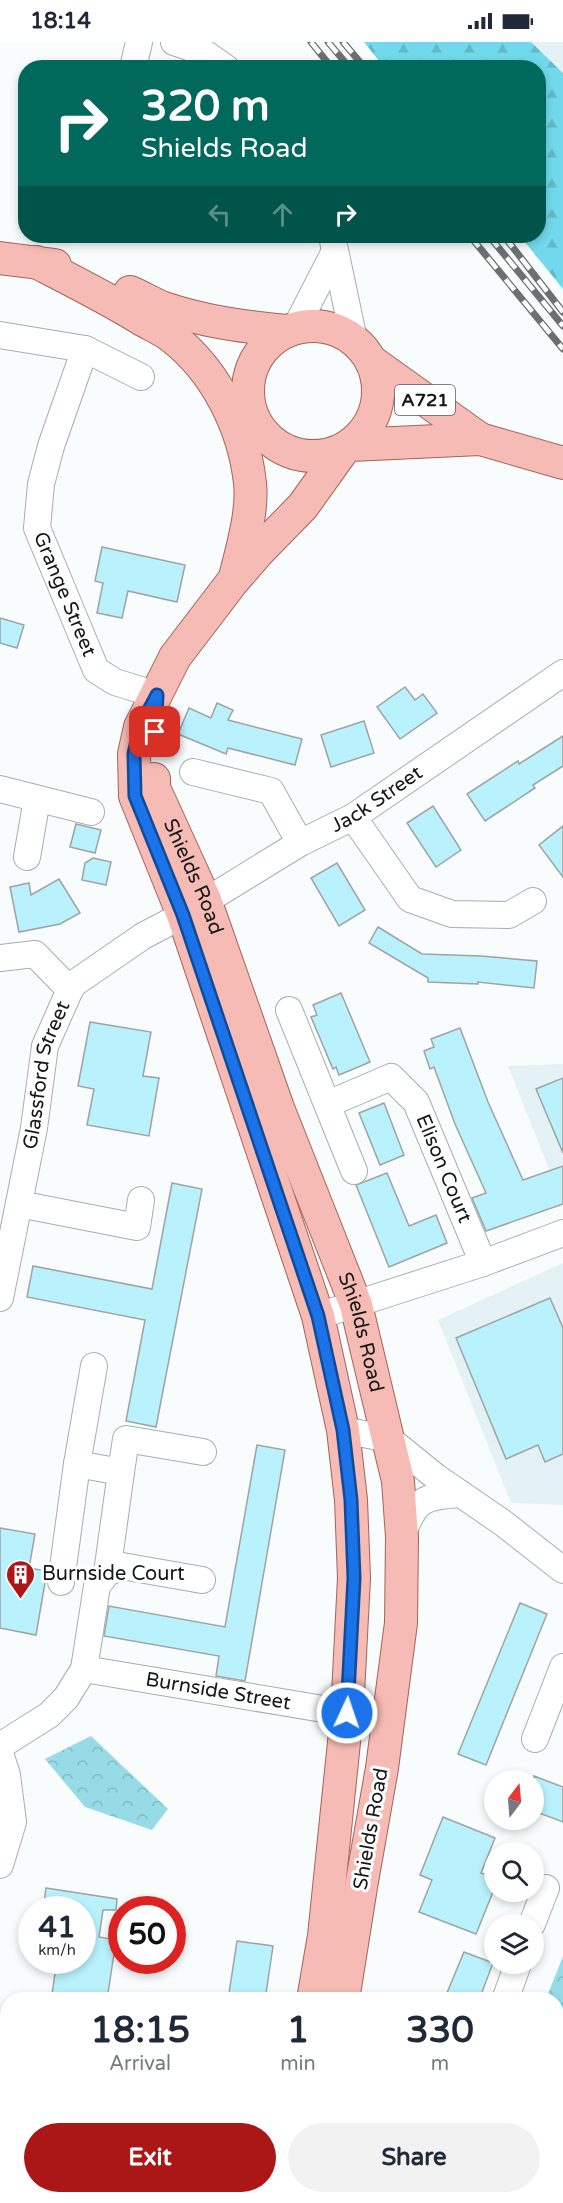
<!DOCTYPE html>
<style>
body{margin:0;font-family:"Varela Round",sans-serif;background:#f2f2f3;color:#1f2937;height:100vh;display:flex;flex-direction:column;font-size:22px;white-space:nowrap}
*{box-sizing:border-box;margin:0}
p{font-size:20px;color:#747a83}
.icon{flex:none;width:33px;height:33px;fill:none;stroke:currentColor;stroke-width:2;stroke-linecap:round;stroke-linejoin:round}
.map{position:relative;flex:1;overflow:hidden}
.details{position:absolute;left:0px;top:1950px;width:564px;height:212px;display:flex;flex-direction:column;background:#fff;border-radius:24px 24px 0 0;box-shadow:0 3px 9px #0003}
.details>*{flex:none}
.guide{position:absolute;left:18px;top:18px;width:528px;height:183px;border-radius:24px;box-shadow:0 3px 9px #0003;background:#00695c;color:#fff;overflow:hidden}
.needle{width:39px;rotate:16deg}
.tools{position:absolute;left:484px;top:1728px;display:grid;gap:12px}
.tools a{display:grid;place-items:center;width:60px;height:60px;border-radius:50%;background:#fff;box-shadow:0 3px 9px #0003;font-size:30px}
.speed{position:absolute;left:18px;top:1854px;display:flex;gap:12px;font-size:30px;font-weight:700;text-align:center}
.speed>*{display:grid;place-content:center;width:78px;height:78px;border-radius:50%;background:#fff;box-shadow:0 3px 9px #0003;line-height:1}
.speed small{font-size:15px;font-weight:400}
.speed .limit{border:9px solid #d22;background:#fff;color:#111}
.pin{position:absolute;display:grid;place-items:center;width:51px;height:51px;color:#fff;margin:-26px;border-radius:12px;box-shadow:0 3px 9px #0006}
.me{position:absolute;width:66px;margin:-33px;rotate:3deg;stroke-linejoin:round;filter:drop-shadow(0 0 4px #0008)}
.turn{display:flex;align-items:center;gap:21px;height:126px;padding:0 24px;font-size:27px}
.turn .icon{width:78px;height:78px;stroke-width:2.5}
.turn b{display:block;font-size:42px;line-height:51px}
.lanes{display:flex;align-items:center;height:57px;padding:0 24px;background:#0003;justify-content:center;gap:30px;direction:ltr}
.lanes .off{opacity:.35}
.eta{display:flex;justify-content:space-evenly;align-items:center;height:102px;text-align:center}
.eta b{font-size:36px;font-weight:700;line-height:42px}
.primary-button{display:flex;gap:12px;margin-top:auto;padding:12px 24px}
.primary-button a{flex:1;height:69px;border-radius:36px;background:#aa1716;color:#fff;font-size:24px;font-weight:700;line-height:69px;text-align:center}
.primary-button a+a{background:#f2f2f3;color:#1f2937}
.status{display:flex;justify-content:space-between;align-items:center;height:42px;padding:0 30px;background:#fff;direction:ltr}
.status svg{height:16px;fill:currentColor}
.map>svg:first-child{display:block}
</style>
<div class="status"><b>18:14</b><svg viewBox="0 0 49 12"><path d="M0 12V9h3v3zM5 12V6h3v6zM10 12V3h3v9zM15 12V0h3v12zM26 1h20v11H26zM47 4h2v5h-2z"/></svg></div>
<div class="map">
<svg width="563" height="2161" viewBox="0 0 563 2161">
<defs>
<pattern id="forest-firs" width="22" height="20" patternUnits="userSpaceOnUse" patternTransform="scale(1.5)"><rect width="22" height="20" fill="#71d9eb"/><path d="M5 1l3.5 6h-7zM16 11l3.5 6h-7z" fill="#61bac9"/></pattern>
<pattern id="park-crowns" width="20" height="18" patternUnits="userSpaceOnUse" patternTransform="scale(1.5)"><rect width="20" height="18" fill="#97dbe7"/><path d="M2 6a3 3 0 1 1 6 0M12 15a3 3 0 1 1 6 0" fill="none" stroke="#81bbc5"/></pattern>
</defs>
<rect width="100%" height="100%" fill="#f8fcfd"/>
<g fill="#e4f2f5">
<path d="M531 0H563V31Z"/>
<path d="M563 1022V1162L508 1024Z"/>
<path d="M563 1221V1463L511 1461 438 1278Z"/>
</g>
<g fill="url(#forest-firs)">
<path d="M364 0H531L563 31V247L520 194H538V26L384 25Z"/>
<path d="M0 2028 7 2035 8 2154H128L129 2161H0Z"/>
</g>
<g fill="url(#park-crowns)">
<path d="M91 1694 168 1767 152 1788 85 1765 45 1717Z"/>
<path d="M563 1914V2024L557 2022 556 1958 546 1957Z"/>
<path d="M335 2154H552L563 2158V2161H333Z"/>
</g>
<g fill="#b9f2fd" stroke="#9fa3a4" stroke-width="1.5">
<path d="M102 505 185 523 177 560 128 549 122 576 97 571 103 541 95 539Z"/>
<path d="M0 576 24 583 17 606 0 601Z"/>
<path d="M405 645 415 658 423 652 437 671 400 697 377 665Z"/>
<path d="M217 661 233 668 228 678 302 697 295 723 228 706 226 712 178 692 189 666 211 676Z"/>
<path d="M364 679 374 711 331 725 321 693Z"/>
<path d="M563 694V724L533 743 535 746 485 779 467 752 518 719 519 722Z"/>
<path d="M433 764 461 808 436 825 407 781Z"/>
<path d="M76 782 101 788 95 811 70 805Z"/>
<path d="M563 784V835L539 803Z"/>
<path d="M93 816 111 820 106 843 82 838 85 821Z"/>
<path d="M337 821 365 868 339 884 311 836Z"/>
<path d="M59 837 80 871 60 882 19 890 10 845 29 841 31 853Z"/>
<path d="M378 885 422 912 481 914 537 919 534 946 478 940V942L428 940V936L369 901Z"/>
<path d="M341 951 370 1020 339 1033 336 1025 333 1027 311 975 317 973 313 963Z"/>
<path d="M90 980 151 990 143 1034 159 1036 149 1094 87 1083 94 1047 78 1044Z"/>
<path d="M460 986 488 1060 523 1138 563 1124V1162L486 1189 472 1156 486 1151 455 1082 434 1025 430 1027 424 1009 434 1005 431 997Z"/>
<path d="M563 1036V1111L536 1047Z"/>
<path d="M384 1061 404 1113 380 1123 359 1071Z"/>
<path d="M387 1131 409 1184 436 1173 447 1201 389 1225 356 1143Z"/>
<path d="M172 1141 202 1147 156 1385 126 1379 145 1278 27 1255 33 1224 152 1247Z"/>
<path d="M550 1256 563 1286V1412L545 1420 538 1403 506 1417 456 1296Z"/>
<path d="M257 1403 285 1408 245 1639 216 1634 219 1614 104 1594 109 1564 225 1585Z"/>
<path d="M0 1486 35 1492 29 1526 47 1529 36 1593 0 1586Z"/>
<path d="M520 1561 547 1572 486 1723 458 1712Z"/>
<path d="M534 1734 563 1745V1780L534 1769Z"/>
<path d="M443 1775 495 1796 481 1831 495 1836V1845L476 1892 419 1870 432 1838 420 1833Z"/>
<path d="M46 1846 117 1857 116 1868H103L99 1895 116 1898 107 1958H89L52 1952 57 1918H82V1868H43Z"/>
<path d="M237 1899 273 1904 265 1958H228Z"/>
<path d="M464 1910 493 1921 479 1958H444Z"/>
</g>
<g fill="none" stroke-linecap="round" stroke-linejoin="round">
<defs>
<g id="minor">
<path d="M174 0 203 10 226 26"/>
<path d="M133 26 139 0"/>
<path d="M332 194 354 298"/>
<path d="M295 287 334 211"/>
<path d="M0 293 85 307 141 335"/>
<path id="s1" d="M85 307 51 404 41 442 37 486 96 628 115 640 157 653"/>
<path d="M193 730 271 749 300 801"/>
<path d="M0 747 91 770"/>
<path d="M353 775 410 857 452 872 509 873 533 859"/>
<path d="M27 815 37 757"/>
<path d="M0 916 35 912 70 948"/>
<path d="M289 968 354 1129"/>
<path id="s2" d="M328 1062 391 1035 416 1060 483 1221"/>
<path d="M19 1162 137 1185 141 1158"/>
<path id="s3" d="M0 1256 34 1086 45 1004 72 943 143 894 183 873 300 801 353 775 563 631"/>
<path d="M318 1274 483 1221 563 1191"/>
<path d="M343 1388 389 1397 436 1435 503 1481 563 1528"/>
<path d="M77 1422 121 1430 126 1397 203 1410"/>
<path d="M402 1495C414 1458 423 1454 461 1452"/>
<path d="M107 1531 121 1430"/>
<path d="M61 1540 77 1422 94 1324"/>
<path id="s4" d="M84 1627 347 1671 389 1676"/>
<path d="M535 1697 563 1625"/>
<path d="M0 1704 49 1673 66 1656 84 1627 97 1544 107 1531 122 1524 202 1538"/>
<path d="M0 1711 7 1733 13 1780 0 1823"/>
<path d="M532 1882 546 1846"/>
<path d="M505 1958 518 1922"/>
<path d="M556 2062 563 2064"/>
</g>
<g id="major">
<path d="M0 216 55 223"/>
<path d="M36 220C71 238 107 256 141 277 151 283 163 288 172 295 216 329 244 386 250 441 253 468 243 504 236 531"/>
<path d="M130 250C142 255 153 262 164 266 205 280 246 285 288 289"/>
<circle cx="313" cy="349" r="65"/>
<path d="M371 319 480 397"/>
<path d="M351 403 480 397 563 421"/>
<path id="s5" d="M154 737V746L205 858 278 1066 356 1263 398 1439 402 1495 401 1581 382 1726 361 1845 343 1958"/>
<path d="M313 1958 324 1894 347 1671 354 1536 351 1458 343 1388 318 1274 183 873 135 754 134 712 140 685 175 615 233 539 259 509 303 464 343 408"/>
<path d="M279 2161 280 2154"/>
<path d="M313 2161 314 2154"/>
</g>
</defs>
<use href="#minor" stroke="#a9adae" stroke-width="28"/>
<use href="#major" stroke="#a3645d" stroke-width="34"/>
<use href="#minor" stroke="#fff" stroke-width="26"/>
<use href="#major" stroke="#f6bbb4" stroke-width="32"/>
<defs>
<g id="rail">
<path d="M311 0 332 26"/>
<path d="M328 0 350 26"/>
<path d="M343 0 365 26"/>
<path d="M470 194 563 307"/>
<path d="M489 194 563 284"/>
<path d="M504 194 563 270"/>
</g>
</defs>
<use href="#rail" stroke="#6d6f70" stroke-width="7"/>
<use href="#rail" stroke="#fff" stroke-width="4.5" stroke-dasharray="14" stroke-linecap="butt"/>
</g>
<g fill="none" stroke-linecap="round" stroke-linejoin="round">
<defs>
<path id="route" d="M155 690 157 653 140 685 134 712 135 754 183 873 318 1274 343 1388 351 1458 354 1536 347 1671"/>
</defs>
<use href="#route" stroke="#114b97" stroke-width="15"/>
<use href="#route" stroke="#1a73e8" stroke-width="10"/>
</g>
<defs>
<symbol id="building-pin" viewBox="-11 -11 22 30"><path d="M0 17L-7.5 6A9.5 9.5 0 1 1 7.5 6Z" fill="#aa1716" stroke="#fff"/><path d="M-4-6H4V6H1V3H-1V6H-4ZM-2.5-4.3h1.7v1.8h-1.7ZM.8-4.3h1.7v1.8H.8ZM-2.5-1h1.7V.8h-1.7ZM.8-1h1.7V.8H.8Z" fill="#fff"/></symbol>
</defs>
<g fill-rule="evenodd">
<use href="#building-pin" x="4" y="1516" width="33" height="45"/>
</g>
<g text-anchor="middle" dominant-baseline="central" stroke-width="6" stroke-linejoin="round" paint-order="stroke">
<rect fill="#fff" stroke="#5b5c5d" stroke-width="1.5" x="395" y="343" width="60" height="30" rx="4.5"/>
<g font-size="18" font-weight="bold" fill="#151617">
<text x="425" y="358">A721</text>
</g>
<g font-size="20" fill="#151617" stroke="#fff">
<text stroke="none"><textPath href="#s1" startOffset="258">Grange Street</textPath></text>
<text stroke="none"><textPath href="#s3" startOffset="680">Jack Street</textPath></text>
<text stroke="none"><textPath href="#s5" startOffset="106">Shields Road</textPath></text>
<text stroke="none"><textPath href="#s3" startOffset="228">Glassford Street</textPath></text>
<text stroke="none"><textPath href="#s2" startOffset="176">Elison Court</textPath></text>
<text stroke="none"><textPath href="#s5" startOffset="592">Shields Road</textPath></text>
<text stroke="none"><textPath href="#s4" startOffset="136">Burnside Street</textPath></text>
<text transform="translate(371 1787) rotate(-80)">Shields Road</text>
</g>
<g font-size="20" fill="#151617" stroke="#fff" text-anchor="start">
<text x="42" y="1532">Burnside Court</text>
</g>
</g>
</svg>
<div class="tools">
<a><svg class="needle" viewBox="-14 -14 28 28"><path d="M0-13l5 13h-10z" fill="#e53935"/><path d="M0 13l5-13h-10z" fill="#747a83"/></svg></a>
<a><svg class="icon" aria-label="search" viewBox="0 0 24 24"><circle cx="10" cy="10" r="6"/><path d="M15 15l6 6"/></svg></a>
<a><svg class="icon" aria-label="layers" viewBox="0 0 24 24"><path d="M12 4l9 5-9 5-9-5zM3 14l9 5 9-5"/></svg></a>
</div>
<div class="speed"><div>41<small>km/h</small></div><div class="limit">50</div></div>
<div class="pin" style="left:155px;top:690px;background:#d93025"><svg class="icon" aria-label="arrive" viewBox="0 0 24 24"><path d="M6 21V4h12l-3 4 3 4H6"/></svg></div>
<svg class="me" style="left:347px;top:1671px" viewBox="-20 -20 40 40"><circle r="17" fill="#1a73e8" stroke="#fff" stroke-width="3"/><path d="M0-11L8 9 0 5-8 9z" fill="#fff"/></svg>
<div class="guide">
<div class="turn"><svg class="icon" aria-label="right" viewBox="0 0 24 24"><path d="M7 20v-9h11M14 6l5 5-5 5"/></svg><div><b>320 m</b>Shields Road</div></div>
<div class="lanes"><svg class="icon off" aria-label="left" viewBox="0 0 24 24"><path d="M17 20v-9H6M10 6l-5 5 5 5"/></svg><svg class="icon off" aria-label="ahead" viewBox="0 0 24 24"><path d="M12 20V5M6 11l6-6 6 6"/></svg><svg class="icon" aria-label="right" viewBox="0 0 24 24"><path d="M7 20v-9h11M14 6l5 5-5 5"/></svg></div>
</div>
<section class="details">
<div class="eta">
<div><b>18:15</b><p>Arrival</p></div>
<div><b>1</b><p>min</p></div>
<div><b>330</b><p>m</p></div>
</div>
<div class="primary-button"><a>Exit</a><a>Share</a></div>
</section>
</div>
